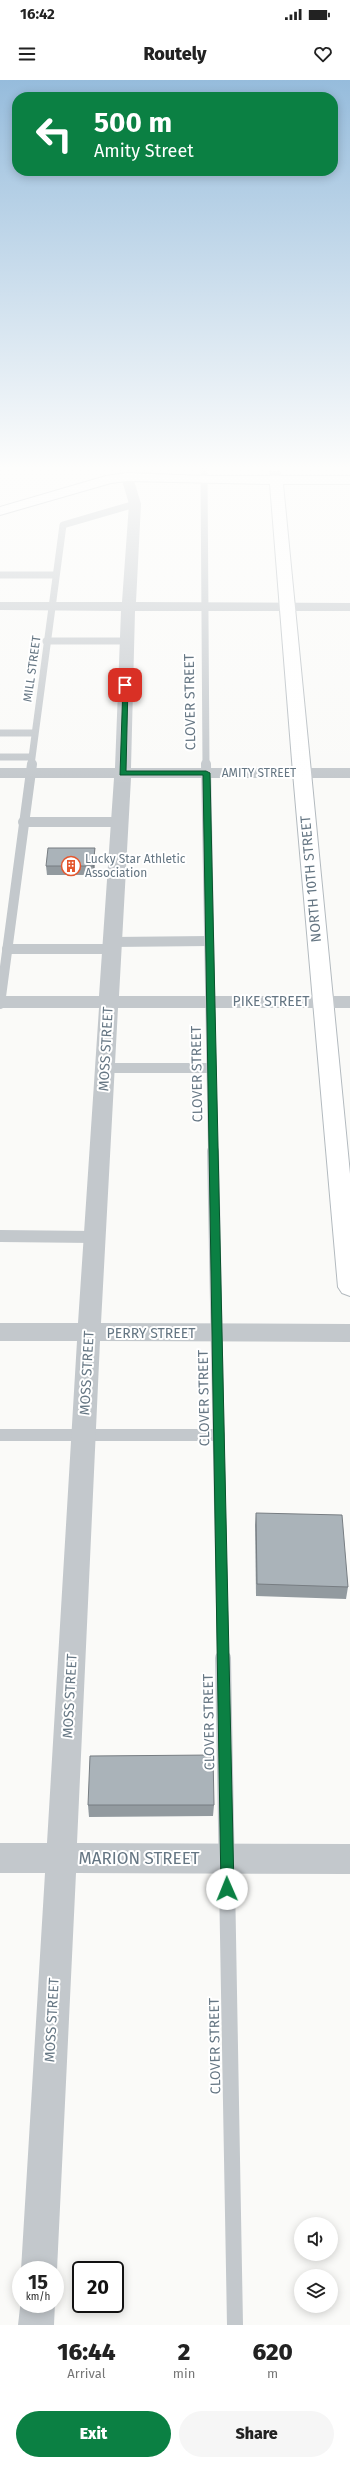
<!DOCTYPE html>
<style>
body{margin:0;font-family:"Fira Sans",sans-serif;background:#f6f6f6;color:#222;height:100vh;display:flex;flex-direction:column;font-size:15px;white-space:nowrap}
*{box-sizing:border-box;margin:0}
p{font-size:13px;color:#767676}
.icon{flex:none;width:22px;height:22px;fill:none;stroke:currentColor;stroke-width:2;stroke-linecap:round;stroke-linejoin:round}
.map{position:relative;height:2245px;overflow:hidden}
.panel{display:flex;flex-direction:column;background:#fff;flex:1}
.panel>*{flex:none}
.guide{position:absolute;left:12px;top:12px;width:326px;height:84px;border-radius:16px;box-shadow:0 2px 10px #0003;background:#0b8043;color:#fff;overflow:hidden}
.controls{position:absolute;left:294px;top:2137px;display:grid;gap:8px}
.controls a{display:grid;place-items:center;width:44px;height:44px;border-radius:50%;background:#fff;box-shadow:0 2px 10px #0003;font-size:20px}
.speed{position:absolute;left:12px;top:2181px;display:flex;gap:8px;font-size:20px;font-weight:700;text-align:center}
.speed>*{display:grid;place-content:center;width:52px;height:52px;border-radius:50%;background:#fff;box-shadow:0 2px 10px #0003;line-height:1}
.speed small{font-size:10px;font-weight:400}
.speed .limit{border:2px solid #111;border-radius:6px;background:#fff;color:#111}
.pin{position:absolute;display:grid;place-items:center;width:34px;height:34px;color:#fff;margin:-17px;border-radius:8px;box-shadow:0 2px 6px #0006}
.me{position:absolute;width:44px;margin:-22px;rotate:359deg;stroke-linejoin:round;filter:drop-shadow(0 0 3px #0008)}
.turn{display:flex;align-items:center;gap:14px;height:84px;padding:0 16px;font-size:18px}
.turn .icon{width:52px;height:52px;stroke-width:2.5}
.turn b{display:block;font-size:28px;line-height:34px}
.eta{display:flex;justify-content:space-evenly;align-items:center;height:68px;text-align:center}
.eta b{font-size:24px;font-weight:800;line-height:28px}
.action{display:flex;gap:8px;margin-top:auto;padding:8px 16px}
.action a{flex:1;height:46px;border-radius:24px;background:#0b8043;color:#fff;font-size:16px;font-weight:800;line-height:46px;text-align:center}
.action a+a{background:#f6f6f6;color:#222}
.status{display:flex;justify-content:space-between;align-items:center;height:28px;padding:0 20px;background:#fff;direction:ltr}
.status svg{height:11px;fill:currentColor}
header{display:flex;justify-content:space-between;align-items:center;height:52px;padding:0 16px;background:#fff;font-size:18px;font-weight:800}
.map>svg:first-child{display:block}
</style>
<div class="status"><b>16:42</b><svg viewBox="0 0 49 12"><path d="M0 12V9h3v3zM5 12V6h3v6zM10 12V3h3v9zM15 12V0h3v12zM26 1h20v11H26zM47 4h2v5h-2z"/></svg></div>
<header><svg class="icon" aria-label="menu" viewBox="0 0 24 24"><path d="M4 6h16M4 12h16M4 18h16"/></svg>Routely<svg class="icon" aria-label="heart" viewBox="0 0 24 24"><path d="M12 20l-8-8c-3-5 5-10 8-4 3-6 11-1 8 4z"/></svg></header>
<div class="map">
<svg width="350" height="2245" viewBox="0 0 350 2245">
<rect width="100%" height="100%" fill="#fafaf8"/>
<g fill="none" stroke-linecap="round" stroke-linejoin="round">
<defs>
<path id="secondary" d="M127 393 204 396H350V404H283L350 1094V1216L342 1213 338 1207 293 693 270 404 127 401 111 403 0 435V427L106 396Z"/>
</defs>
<use href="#secondary" stroke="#b3babf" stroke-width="2"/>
<g stroke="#c3c8cc" stroke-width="7">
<path d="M204 391 206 685"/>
<path d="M0 495H55"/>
<path d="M46 561H126"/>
<path d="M0 653H34"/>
<path d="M0 677H31"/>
<path d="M31 685 63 445 135 424"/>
</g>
<g stroke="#c3c8cc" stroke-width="10">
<path d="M206 684 213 1072"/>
<path d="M23 742H120"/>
<path d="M113 862 209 861"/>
<path d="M7 869H112"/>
<path d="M0 924 32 684"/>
<path d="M105 988H212"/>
</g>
<g stroke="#c3c8cc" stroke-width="12">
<path d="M213 1071 223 1579"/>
<path d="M0 1156 94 1157"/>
<path d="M0 1355H219"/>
</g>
<path stroke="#c3c8cc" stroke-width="16" d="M223 1578 235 2245"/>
<g fill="#c3c8cc" fill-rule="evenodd">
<path d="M269 391H281L280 403H272Z"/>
<path d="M127 393 133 397 141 424 136 522 350 523V531H135L131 688H350V698H131L119 916H350V928H118L101 1243 350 1244V1262L100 1261 77 1763 350 1764V1794L76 1793 57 2190 55 2195V2190H21L45 1793H0V1763H47L77 1261H0V1243H78L99 928H0V916H99L114 698H0V688H115L121 531 0 530V522H122L129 424 121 397Z"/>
<path d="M21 2219V2224L55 2223 54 2245H18Z"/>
</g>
<use href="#secondary" fill="#fff" fill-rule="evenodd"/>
</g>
<g fill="#929a9f">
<path d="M95 768V778L94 795H47L46 786Z"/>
<path d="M256 1433 348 1507 346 1519 256 1516 255 1445Z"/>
<path d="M88 1725H214L213 1736 89 1737Z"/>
</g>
<path fill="#777d82" d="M95 768V778L94 795 93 786Z"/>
<g fill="#aab3b9" stroke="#777d82">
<path d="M48 768H95L93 786H46Z"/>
<path d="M256 1433 342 1435 348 1507 257 1504Z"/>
<path d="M213 1675 214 1725H88L90 1676Z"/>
</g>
<linearGradient id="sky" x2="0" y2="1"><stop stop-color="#96bcdc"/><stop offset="0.55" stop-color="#fdfdfc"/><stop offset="1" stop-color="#fdfdfc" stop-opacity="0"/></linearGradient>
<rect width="350" height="705" fill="url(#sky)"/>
<path fill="#0b8043" stroke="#07532c" d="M123 604 128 605 126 691H206L210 693 234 1809 232 1814 227 1816 223 1814 221 1809 203 695H120Z"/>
<defs>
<symbol id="building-ring" viewBox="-11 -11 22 22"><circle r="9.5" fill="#fff" stroke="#e4572e" stroke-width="1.5"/><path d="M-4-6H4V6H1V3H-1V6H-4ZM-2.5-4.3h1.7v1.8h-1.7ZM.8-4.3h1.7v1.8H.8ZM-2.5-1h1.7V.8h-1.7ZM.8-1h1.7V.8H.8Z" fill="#e4572e"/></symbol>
</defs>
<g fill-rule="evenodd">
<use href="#building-ring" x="60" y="775" width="22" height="22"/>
</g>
<g text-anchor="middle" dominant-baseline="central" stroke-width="4" stroke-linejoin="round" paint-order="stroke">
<g font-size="12" fill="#657683" stroke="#fff">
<text transform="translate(32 589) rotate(-82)">MILL STREET</text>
<text x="259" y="693">AMITY STREET</text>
</g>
<g font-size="12" fill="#657683" stroke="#fff" text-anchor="start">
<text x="85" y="779">Lucky Star Athletic<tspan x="85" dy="14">Association</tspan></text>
</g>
<g font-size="14" fill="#657683" stroke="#fff">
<text transform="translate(190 622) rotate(-91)">CLOVER STREET</text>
<text transform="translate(311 799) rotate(-95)">NORTH 10TH STREET</text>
<text x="271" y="921">PIKE STREET</text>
<text transform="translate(106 969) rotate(-87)">MOSS STREET</text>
<text transform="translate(197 994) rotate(-91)">CLOVER STREET</text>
<text x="151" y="1253">PERRY STREET</text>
<text transform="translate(87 1293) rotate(-87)">MOSS STREET</text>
<text transform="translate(204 1318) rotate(-91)">CLOVER STREET</text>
<text transform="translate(70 1616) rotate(-87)">MOSS STREET</text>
<text transform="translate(209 1642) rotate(-91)">CLOVER STREET</text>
<text transform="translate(52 1940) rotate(-87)">MOSS STREET</text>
<text transform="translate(215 1966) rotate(-91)">CLOVER STREET</text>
</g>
<g font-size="17" fill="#657683" stroke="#fff">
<text x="139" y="1778">MARION STREET</text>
</g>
</g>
</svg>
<div class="controls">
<a><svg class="icon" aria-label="sound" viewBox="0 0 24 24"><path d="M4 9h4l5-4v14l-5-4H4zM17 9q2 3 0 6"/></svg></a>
<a><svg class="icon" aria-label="layers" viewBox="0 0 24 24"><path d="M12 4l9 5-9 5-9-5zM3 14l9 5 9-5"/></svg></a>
</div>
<div class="speed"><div>15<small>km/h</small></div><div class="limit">20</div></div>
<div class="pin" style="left:125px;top:605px;background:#d93025"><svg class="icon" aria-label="arrive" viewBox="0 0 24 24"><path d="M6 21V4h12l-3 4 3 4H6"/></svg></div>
<svg class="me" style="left:227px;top:1809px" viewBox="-20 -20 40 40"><circle r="19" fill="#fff"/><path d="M0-13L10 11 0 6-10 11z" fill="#0b8043"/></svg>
<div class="guide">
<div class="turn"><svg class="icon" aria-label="left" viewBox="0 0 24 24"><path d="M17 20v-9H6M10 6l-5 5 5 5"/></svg><div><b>500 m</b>Amity Street</div></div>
</div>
</div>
<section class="panel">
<div class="eta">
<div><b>16:44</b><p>Arrival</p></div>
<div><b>2</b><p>min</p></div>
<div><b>620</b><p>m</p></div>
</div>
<div class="action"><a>Exit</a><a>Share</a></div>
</section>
